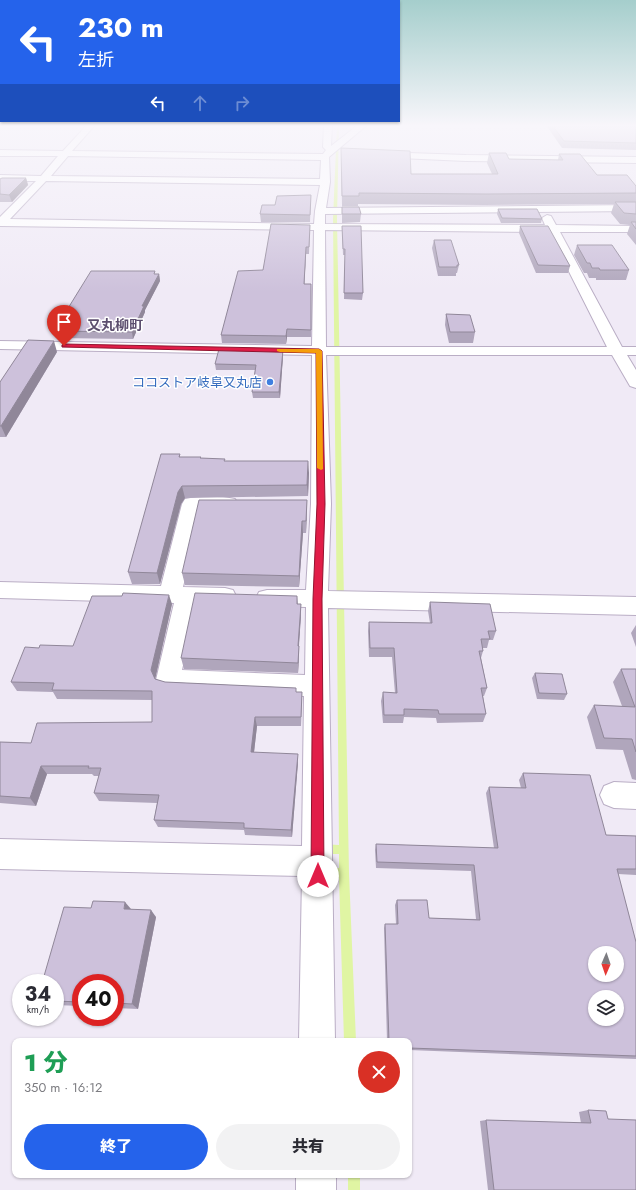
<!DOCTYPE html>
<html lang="ja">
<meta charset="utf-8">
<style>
body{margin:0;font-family:Jost,"Noto Sans JP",sans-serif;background:#f2f2f3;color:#2b2b33;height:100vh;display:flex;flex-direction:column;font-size:15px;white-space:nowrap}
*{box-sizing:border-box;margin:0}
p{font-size:13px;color:#7c7c81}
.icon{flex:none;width:22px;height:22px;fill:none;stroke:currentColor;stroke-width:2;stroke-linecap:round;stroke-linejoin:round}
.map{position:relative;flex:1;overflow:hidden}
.details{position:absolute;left:12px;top:1038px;width:400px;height:140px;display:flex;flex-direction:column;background:#fff;border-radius:8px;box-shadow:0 1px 3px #0004}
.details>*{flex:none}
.banner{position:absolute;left:0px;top:0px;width:400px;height:122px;box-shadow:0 1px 3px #0004;background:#2563eb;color:#fff;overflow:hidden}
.needle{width:26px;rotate:182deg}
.fabs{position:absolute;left:588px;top:946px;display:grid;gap:8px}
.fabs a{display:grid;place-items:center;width:36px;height:36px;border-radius:50%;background:#fff;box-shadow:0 1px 3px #0004;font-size:20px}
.speed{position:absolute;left:12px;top:974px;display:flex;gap:8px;font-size:20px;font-weight:700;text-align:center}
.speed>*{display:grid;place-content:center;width:52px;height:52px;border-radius:50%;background:#fff;box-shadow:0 1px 3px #0004;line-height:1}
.speed small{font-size:10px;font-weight:400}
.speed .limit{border:6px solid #d22;background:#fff;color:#111}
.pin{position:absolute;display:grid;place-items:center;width:34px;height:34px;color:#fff;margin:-41px -17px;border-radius:50% 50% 50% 0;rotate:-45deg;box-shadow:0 0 4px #0007}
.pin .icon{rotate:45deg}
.me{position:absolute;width:44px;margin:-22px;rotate:0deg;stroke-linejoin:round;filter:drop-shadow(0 0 3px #0008)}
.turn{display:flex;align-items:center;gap:14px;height:84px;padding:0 12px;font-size:18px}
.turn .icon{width:52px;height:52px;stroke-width:2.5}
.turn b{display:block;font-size:28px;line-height:34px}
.lanes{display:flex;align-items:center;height:38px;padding:0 12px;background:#0003;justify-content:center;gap:20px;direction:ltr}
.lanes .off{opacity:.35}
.round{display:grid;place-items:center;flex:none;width:42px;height:42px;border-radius:21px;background:#f2f2f3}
.head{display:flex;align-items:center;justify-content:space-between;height:68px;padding:0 12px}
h1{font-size:24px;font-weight:800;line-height:30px;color:#1e9e55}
.cta{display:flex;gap:8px;margin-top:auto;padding:8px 12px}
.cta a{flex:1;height:46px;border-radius:24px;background:#2563eb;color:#fff;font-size:16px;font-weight:800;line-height:46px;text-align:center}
.cta a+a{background:#f2f2f3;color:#2b2b33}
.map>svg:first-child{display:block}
</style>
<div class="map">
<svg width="636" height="1190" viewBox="0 0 636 1190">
<rect width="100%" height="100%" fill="#f0eaf6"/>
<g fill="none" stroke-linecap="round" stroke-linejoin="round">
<g fill="#e0f5a3" fill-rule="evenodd">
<path d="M337 125H339L337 219 349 873 356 1041H344L339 878H324L321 876 319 873 321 870 324 868H339V854H322L319 852 317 849 319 846 322 844 339 845 333 219Z"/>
<rect x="348" y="1175" width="12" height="15"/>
</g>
<defs>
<g id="minor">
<path d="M87 125H95L72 151 323 154 326 150 323 147 324 125H332L331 146 358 125H367L329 157 330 182 326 208 636 205V211L325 214V224L545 225 542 218 547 215 551 216 556 225 636 226V232H560L622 347H636V355H627L636 370V388L630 386 612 355H326L331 504 328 591 636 597V615L328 608 335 1041H299L302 876 0 869V839L302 846 304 696 168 690 159 687 156 680 174 603 0 598V582L161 586 182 504 185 499C199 496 221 496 235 499L238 504 235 509 228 510H200L183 587 225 588 233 590 236 596 233 602 225 604H196L182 670 305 675 306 607 267 606 259 604 256 598 259 592 267 590H306L311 504 312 355 0 349V341L312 346 314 230 0 226V217L36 181H0V175L41 176 58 156H0V150L63 151ZM68 156 321 160 320 179 51 176ZM46 181 320 185 315 211 314 224 10 219ZM325 230 549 232 607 347H326Z"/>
<path d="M380 152 466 155 636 157V163L466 161 377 157 376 155 377 153Z"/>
<path d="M614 782 636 783V809L614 808 604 804 600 795 604 786Z"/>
<rect x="296" y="1175" width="40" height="15"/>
</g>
</defs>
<use href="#minor" stroke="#baaec5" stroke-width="2"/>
<use href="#minor" fill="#fff" fill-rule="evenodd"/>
</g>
<g fill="#b0a6bc">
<path d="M546 125H636V150L562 148Z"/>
<path d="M341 148 411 174H492L487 163 489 153 509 159 558 160 559 154 597 175 636 186V245L627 234 630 225 620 224 611 213 614 204 484 205 358 204V206H342Z"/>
<path d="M26 178 28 185 12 202H0V179Z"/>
<path d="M311 195 310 222H261L260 214 275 205Z"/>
<path d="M342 207 361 214 360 222 342 223Z"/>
<path d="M498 209 542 219 541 223H501L497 214Z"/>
<path d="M310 225 309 254H306L304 284H311V337H287L286 344 222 343 221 335Z"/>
<path d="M342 226 363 293 362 300 344 299 345 255H343Z"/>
<path d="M520 226 570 266 568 273H536L519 233Z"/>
<path d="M434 240 459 265 457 273H456V276H438L432 248Z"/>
<path d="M577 245 629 270 626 280H596V278H589L587 273H584L574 255Z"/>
<path d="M156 274H159L160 281 145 310V312L133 339 56 338 54 331Z"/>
<path d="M446 314 475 332 473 343H449L445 325Z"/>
<path d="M57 352 6 437H0V382Z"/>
<path d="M283 356 280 398H253L252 392 255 370H216L215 364Z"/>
<path d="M180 454V457H201V458L225 461 309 473 308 496 185 498 181 504 160 584H132L128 572Z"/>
<path d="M307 500 306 533H303L299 587 185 585 182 573Z"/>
<path d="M297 596 298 604H301V615L299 646V656L298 673 184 669 181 658Z"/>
<path d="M430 602 496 631 493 640H489L487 648H482L483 651 481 658 487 688 484 696H483L486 714 483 722 437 723 436 718 404 717 403 723H383L381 701 383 692 395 693 392 657H369L368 631 369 622 430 623 428 611Z"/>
<path d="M172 604 155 678V679L165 682 296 688V692H302V701L301 726H257L254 752 298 762 292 837 245 835 244 830 158 827 154 820 157 803 99 801 94 793 99 776H94L92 774H47L36 806 0 803V742L31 743 152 722V700L57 699 53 692 17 691 11 682 39 648 73 646Z"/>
<path d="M636 625V647L631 633Z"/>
<path d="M621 669H636V780L632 779 623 750 596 749 587 717 594 705 622 706 613 682Z"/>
<path d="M535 673 567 694 564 700 537 699 532 678Z"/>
<path d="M523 773 606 835 636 836V875L618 874 636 942V1059L409 1050V1041H387L384 928 385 924H396L395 905 397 900 429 918 476 919 471 871 376 868 375 850 376 844 494 848 486 793 489 787 521 788 519 780Z"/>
<path d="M131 909 156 917 138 1009 115 1008V983H81V1006L55 1005V983Z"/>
<path d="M588 1110 608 1119 636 1190H488L480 1121 486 1120 581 1123 579 1112Z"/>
</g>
<g fill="#908799">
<path d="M26 178 28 185 12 202 9 195Z"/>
<path d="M306 247V254L304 291V284Z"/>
<path d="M159 274 160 281 145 310V312L133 339 132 332 142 306Z"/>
<path d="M287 329V337L286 344V336Z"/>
<path d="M54 341 57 352 6 437 1 426Z"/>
<path d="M283 350V356L280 398 279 392Z"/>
<path d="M308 461 309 473 308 496 307 485Z"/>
<path d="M182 486 185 498 181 504 160 584 157 573 178 492Z"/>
<path d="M307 500V512L306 533V521Z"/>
<path d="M302 521 303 533 299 587V576Z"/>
<path d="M169 595 172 604 155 680 151 670Z"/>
<path d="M301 604V615L298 656V646Z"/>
<path d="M299 646V656L298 673V663Z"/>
<path d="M255 717 257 726 253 761 251 752Z"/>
<path d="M298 754V762L292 837 291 830Z"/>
<path d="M41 766 47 774 36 806 30 798Z"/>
<path d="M125 902 131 909H124Z"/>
<path d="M151 910 156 917 138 1009 132 1004Z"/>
</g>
<g fill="#cdc1db" stroke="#908799" fill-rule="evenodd">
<path d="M552 125H636V143L564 141Z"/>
<path d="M341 148 410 151 411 174H498L489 153H506L509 159 563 160 559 154H580L597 175H627L636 186V193L486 194 359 193V196H342Z"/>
<path d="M2 178H26L9 195 0 194V179Z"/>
<path d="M311 195 310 215 260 214 262 205H275L277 196Z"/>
<path d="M615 202H636V214L624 213Z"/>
<path d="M342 207H359L361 214H342Z"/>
<path d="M498 209H537L542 219 502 218Z"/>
<path d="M631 222H636V229Z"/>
<path d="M271 224 310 225 309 247H306L304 284H311V330L287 329 286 336 221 335 238 271 263 270Z"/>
<path d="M342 226H361L363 293H344L345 249H343Z"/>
<path d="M520 226H548L570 266 538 265Z"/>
<path d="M434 240H451L459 265H457V267H439Z"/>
<path d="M577 245H612L629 270H600L599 268H592L590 263H587Z"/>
<path d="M91 271H155L154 274H159L142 306H144L132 332 54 331Z"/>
<path d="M446 314 470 315 475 332H450Z"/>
<path d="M28 340 54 341 1 426H0V382Z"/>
<path d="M219 349 283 350 279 392H252L256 365 215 364Z"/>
<path d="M161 454H180L179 457H201L200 458 225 459 224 461H308L307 485 182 486 178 492 157 573 128 572Z"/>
<path d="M199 500H307L306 521H302L299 576 182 573Z"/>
<path d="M123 593 169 595 151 670 155 679 165 682 296 688V692H302L301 717H255L251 752 298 754 291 830 244 828V823L154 820 159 795 94 793 101 768H88L89 766H41L30 798 0 796V742L31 743 37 723 152 722V691L52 690 54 683 11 682 25 647 39 648 40 645 73 646 92 596H122Z"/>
<path d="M195 593 297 596V604H301L298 646H299L298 663 181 658Z"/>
<path d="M430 602 490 604 496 631H488L490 639H481L483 651H479L487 688H481L486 714H439L438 710 404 709V715H384L383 692 397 693 394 648H370L369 622 432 623Z"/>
<path d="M621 669H636V752L632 739 604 738 594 705 635 707Z"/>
<path d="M535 673 562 674 567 694 539 693Z"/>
<path d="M523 773 590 775 606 835 636 836V869H617L636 942V1056L409 1048V1041H389L385 924H398L397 900H427L429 918 480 920 474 865 377 862 376 844 498 848 489 787 526 788ZM595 953H617V975H595ZM595 997H617V1019H595Z"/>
<path d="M93 901 125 902 124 909 151 910 132 1004 115 1003V983H81V1002L55 1001V983H42L64 907 91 908Z"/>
<path d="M588 1110 606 1111 608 1119 636 1120V1190H494L486 1120 591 1123Z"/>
</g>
<linearGradient id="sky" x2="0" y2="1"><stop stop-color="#a5cecc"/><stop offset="0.43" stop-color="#f8f6fb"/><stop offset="1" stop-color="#f8f6fb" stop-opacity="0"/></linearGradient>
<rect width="636" height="292" fill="url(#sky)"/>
<path fill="#e11d48" stroke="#92132f" d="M64 344 319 349 322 351 325 504 322 599 324 876 322 881 318 882 313 881 311 876 313 599 317 504 316 353 62 347V345Z"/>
<path fill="#f59e0b" d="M277 349H319L322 351 323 469 321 470 317 468 316 353 280 352 277 351Z"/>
<circle fill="#3f7fe0" stroke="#fff" stroke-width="1.5" cx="270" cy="382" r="4"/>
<g text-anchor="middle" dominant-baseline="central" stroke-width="3" stroke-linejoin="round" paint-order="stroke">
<g font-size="13" fill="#366cbe" stroke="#fff" text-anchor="end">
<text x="262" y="382">ココストア岐阜又丸店</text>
</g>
<g font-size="14" font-weight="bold" fill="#5c4e6e" stroke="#fff">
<text x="115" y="325">又丸柳町</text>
</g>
</g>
</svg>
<div class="fabs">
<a><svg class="needle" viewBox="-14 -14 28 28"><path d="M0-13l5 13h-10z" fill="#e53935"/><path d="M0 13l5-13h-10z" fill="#7c7c81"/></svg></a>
<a><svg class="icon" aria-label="layers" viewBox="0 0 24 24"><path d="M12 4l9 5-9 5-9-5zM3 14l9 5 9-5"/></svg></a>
</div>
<div class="speed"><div>34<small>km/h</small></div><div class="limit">40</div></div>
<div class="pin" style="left:64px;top:346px;background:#d93025"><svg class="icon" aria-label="arrive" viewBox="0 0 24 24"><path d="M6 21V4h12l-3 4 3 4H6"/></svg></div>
<svg class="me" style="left:318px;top:876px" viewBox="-20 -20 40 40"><circle r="19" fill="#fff"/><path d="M0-13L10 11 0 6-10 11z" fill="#e11d48"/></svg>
<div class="banner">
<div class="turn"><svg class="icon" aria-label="left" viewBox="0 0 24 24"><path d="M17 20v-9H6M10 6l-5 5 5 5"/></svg><div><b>230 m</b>左折</div></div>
<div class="lanes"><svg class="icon" aria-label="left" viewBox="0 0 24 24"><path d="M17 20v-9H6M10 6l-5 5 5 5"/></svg><svg class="icon off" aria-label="ahead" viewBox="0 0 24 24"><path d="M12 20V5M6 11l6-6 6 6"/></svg><svg class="icon off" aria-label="right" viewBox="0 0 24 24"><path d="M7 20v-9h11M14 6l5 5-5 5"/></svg></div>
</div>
<section class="details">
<div class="head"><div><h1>1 分</h1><p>350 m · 16:12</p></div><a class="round" style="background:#d93025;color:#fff"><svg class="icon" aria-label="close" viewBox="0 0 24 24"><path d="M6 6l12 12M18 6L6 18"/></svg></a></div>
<div class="cta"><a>終了</a><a>共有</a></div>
</section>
</div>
